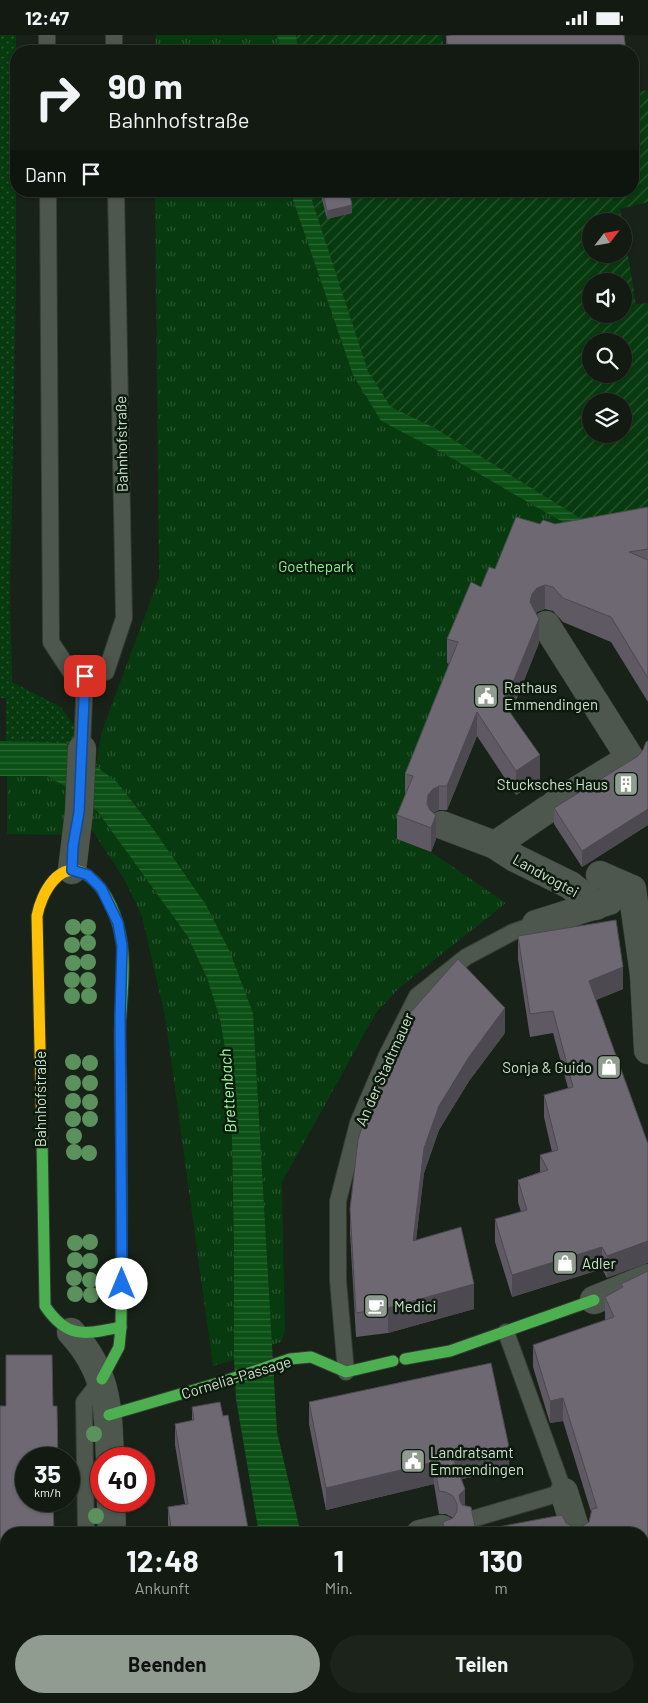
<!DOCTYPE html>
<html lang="de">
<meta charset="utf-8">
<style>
body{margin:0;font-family:Barlow,sans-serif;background:#1b231b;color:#f1f3f6;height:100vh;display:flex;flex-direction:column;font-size:19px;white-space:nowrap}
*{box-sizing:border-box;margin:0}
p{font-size:16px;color:#9ca19f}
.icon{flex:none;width:28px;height:28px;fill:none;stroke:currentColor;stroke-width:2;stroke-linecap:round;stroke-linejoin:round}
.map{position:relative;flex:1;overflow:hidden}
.sheet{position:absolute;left:0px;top:1492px;width:649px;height:176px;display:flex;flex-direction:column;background:#121a12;border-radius:20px 20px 0 0;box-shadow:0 1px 4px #0004,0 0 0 1px #313832}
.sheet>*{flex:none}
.top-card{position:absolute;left:10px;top:10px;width:629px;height:152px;border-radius:20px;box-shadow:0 1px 4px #0004,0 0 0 1px #313832;background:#121a12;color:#f1f3f6;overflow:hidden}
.needle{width:32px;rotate:59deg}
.controls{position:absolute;left:582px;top:178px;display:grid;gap:10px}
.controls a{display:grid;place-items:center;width:50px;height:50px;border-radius:50%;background:#121a12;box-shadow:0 1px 4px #0004,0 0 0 1px #313832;font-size:25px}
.speed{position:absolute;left:15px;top:1412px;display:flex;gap:10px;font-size:25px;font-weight:700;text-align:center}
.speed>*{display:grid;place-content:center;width:65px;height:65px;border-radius:50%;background:#121a12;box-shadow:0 1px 4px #0004,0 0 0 1px #313832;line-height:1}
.speed small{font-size:12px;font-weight:400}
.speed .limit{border:8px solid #d22;background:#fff;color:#111}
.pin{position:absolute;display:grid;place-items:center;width:42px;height:42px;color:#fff;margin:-21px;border-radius:10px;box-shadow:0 2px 8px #0006}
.me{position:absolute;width:55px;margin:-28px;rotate:0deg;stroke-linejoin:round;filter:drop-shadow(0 0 4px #0008)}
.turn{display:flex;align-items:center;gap:18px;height:105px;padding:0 15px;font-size:22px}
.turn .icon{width:65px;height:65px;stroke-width:2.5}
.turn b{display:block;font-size:35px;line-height:42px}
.then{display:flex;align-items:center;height:48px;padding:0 15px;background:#0003;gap:10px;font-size:19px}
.eta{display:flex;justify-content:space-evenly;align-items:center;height:85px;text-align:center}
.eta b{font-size:30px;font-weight:700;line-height:35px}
.button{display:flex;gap:10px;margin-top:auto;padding:10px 15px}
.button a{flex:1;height:58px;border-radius:30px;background:#919c90;color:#111;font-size:20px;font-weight:700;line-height:58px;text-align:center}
.button a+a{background:#1b231b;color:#f1f3f6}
.status{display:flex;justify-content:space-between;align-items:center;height:35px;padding:0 25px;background:#121a12;direction:ltr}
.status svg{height:14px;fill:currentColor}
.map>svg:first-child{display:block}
</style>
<div class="status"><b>12:47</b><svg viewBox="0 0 49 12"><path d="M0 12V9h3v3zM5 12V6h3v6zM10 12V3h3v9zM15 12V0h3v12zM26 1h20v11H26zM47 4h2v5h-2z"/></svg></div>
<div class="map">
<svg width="648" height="1668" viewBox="0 0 648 1668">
<defs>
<pattern id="grass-dots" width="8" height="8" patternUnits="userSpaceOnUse" patternTransform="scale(1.25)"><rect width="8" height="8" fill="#073a0e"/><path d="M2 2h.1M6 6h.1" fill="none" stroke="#2a5630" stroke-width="1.8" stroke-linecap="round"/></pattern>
<pattern id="park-tufts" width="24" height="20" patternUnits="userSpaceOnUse" patternTransform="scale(1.25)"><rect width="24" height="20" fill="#073a0e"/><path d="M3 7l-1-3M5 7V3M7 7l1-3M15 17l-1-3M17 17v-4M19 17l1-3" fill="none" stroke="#2a5630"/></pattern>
<pattern id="garden-furrows" width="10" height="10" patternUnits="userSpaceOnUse" patternTransform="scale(1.25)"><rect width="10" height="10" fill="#073a0e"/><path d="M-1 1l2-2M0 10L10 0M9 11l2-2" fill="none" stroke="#2a5630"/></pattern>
<pattern id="water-rules" width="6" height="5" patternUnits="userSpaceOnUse" patternTransform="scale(1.25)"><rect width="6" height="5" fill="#0b5015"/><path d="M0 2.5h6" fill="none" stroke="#2e6936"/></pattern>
</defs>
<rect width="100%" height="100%" fill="#182218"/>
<path fill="url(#grass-dots)" d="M0 0H16V252L10 559 12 647 61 672 74 690 76 716 6 707V663H0Z"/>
<g fill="url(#park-tufts)">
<path d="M156 0H277L280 16H155Z"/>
<path d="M155 156H293V165L353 340 381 386 446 420 552 481 648 533V549L599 530 458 631 398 804 431 817 506 868 399 953 376 978 282 1147 285 1296 281 1307 272 1310 253 978 177 830 154 795 96 730 102 696 159 543Z"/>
<path d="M7 741H47L74 757 98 777 188 902 207 943 220 984 231 1048 234 1216V1325L213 1331 165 981 142 881 124 844 92 795 76 800 7 799Z"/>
</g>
<g fill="url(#garden-furrows)" fill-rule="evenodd">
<path d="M296 0H442L444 16H298Z"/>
<path d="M648 55V167L620 174 622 186H591V219H624V197L636 269 648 268V487L606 499 433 392 391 372 368 336 309 156H632L633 58ZM591 246H624V279H591ZM591 306H624V339H591ZM591 366H624V399H591Z"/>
</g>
<g fill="url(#water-rules)">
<path d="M277 0H296L298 16H280Z"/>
<path d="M293 156H309L368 336 391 372 433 392 606 499 648 533 552 481 446 420 381 386 353 340 293 165Z"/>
<path d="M0 706 65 708 117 747 154 795 206 870 230 917 253 978 277 1397 301 1499H259L236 1364 234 1325V1216L231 1048 220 984 207 943 188 902 98 777 74 757 47 741H0Z"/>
</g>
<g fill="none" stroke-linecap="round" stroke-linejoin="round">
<defs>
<g id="lane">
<path d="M47 0V16"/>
<path d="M114 0V16"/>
<path d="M48 156 51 607 72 639 85 641 106 637 124 583 116 156"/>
<path d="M82 714 85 641"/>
<path d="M346 1337 338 1245V1166L358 1088 387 1020 417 961 466 922 513 897 536 889"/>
<path d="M469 1485 564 1457 506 1297"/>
<path d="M86 1499 84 1367 102 1344"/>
</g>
<g id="street">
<path d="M546 590 630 723 555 769"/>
<path d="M442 790 495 810 515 823 570 850 596 871"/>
<path d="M495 810 548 774"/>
<path d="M72 835 79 777 82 714"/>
<path d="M600 840 632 854"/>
<path d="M632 854 644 940 648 1015"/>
<path d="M536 889 609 866"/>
<path d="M594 1265 648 1243"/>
<path d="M71 1297C108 1337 108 1372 110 1424"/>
<path d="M564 1457 577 1499"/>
<path d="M111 1466 112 1499"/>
<path d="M420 1499 442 1494"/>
<path d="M642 1568 648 1566"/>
</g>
<g id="fast">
<path d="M87 840C108 854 119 886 122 910 126 939 120 971 120 1000 122 1098 122 1195 121 1292L119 1312 102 1344"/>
<path d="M42 1102 45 1271C68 1305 85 1299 121 1292"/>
<path d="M405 1324 450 1316 594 1265"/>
<path d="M109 1380 225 1346 290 1324 311 1322 346 1337 393 1326"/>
<path d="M235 1662H273"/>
</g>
<path id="slow" d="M42 1102 37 881C41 859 60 822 87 840"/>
</defs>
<use href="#lane" stroke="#333b33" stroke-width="18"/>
<use href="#street" stroke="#333b33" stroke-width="29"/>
<use href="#fast" stroke="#333b33" stroke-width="13"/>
<use href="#slow" stroke="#333b33" stroke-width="13"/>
<use href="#lane" stroke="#4d574d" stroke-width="16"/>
<use href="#street" stroke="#4d574d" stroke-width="28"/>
<use href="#fast" stroke="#4caf50" stroke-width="11"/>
<use href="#slow" stroke="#ffc107" stroke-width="11"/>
</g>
<g fill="#5b915c">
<circle cx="73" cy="892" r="8"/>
<circle cx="88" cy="892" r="8"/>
<circle cx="88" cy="908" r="8"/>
<circle cx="72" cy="910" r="8"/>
<circle cx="88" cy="927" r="8"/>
<circle cx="73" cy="928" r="8"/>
<circle cx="72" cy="945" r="8"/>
<circle cx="88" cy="945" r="8"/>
<circle cx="72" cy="961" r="8"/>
<circle cx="89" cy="961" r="8"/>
<circle cx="73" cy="1027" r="8"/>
<circle cx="90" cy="1028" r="8"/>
<circle cx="73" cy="1048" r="8"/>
<circle cx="90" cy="1048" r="8"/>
<circle cx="73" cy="1066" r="8"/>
<circle cx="90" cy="1067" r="8"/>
<circle cx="73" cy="1084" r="8"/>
<circle cx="90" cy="1084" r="8"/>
<circle cx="74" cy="1101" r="8"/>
<circle cx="74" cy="1117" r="8"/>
<circle cx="89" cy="1118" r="8"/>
<circle cx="90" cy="1207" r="8"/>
<circle cx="75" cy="1208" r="8"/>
<circle cx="75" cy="1225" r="8"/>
<circle cx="90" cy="1226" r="8"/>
<circle cx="74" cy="1243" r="8"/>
<circle cx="90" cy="1245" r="8"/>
<circle cx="75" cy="1259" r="8"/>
<circle cx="91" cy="1260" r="8"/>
<circle cx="94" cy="1399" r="8"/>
<circle cx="96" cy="1481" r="8"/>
</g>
<g fill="#5e5962">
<path d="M446 1 626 16H446Z"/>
<path d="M320 156H349L352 178 327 184Z"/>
<path d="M648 472V667L611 607 563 587 553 576 545 574 537 577 536 578 539 608 511 678 540 744 516 760 477 701 447 775H439L433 778 436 804 431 817 397 804V780L405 761V739L449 629 447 628V604L481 552 495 534 540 489H555Z"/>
<path d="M648 706V790L582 832 554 789V773L638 721 643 715Z"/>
<path d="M518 901 623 954 596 965 648 1109 607 1243 602 1234 512 1262 495 1207V1184L521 1177 518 1167V1145L540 1137V1120L552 1117 544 1082V1060L568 1053 553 998 530 1002 518 924Z"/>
<path d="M505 998 469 1046 439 1095 424 1138 416 1205 474 1274 388 1298 356 1302 350 1198V1174Z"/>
<path d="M648 1236 642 1499 443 1497V1487L453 1483 446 1479H439L434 1449 326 1475 309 1389V1367L509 1434 462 1444 465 1471 476 1496 566 1488 573 1492H581L589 1487 591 1477 563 1386 550 1388 533 1332V1310L605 1285V1262L621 1253V1249Z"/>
<path d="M0 1371 26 1466H58V1474H54L6 1499V1552H0Z"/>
<path d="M192 1372 223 1381 249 1499H169L168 1494V1472L185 1469 175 1410V1389L192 1386Z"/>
</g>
<g fill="#4c4950">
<path d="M352 170V178L327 184V176Z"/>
<path d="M545 550V574L537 577 532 583 530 567 532 559 537 553Z"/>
<path d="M539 584V608L504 693V669Z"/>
<path d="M477 677V701L447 775V751Z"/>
<path d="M540 720V744L516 760V736Z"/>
<path d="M439 751V775L433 778 428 784 427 793V769L428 760 433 754Z"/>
<path d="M648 774V790L582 832V816Z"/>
<path d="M436 780V804L431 817V793Z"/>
<path d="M623 932V954L589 968V946Z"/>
<path d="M505 973V998L469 1046 439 1095 424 1138 413 1230V1206L424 1113 439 1071 469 1022Z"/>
<path d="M648 1206V1228L607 1243V1221Z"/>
<path d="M602 1212V1234L512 1262V1240Z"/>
<path d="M474 1249V1274L388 1298V1273Z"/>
<path d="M563 1363V1386L550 1388V1366Z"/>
<path d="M509 1412V1434L453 1446V1423Z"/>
<path d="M434 1427V1449L326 1475V1453Z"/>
<path d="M465 1454V1476L459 1482V1460Z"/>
<path d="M648 1524V1546L642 1548V1526Z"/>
</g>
<g fill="#6d6872" stroke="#4c4950">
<path d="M452 0H624L626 16H448L446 1Z"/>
<path d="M322 156H349L352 170 327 176Z"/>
<path d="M648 472V514L629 517 648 525V643L611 582 563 563 553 552 545 550 537 553 532 559 530 567 539 584 504 669 540 720 516 736 477 677 447 751H439L433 754 428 760 427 769 430 775 436 780 431 793 397 780 413 741 405 739 458 607 447 604 471 547 481 552 489 532 495 534 516 482 540 489 543 485 555 489Z"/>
<path d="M648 706V774L582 816 554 773 638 721 643 715 646 707Z"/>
<path d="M616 885 623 932 589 946 648 1109V1206L607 1221 602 1212 512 1240 495 1184 527 1175 518 1145 548 1135 540 1120 558 1115 544 1060 573 1052 553 976 530 979 518 901Z"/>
<path d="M458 924 505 973 469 1022 439 1071 424 1113 413 1206 461 1192 474 1249 388 1273 356 1278 350 1174 358 1105 377 1044 410 978Z"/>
<path d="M648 1236V1524L642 1526V1499H435L444 1497 443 1487 453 1483 457 1476V1469L453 1461 446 1457 439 1456 434 1427 326 1453 309 1367 491 1328 509 1412 453 1423 465 1454 459 1460 460 1466 462 1470 471 1472 476 1496 562 1480 566 1488 573 1492H581L589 1487 592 1474 597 1473 563 1363 550 1366 533 1310 614 1282 605 1262 623 1252 621 1249Z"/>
<path d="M6 1320H52L53 1371H57L58 1424H26V1466H53L54 1499H6V1535H0V1371H6Z"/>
<path d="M220 1367 223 1381 228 1380 249 1499H172L168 1472 188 1469 175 1389 194 1385 192 1372Z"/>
<path d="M642 1587 648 1589V1668H343V1665L345 1662H642Z"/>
</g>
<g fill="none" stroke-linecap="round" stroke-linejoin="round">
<defs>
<path id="route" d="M85 641 79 777 73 811 72 835 88 840 101 853 118 888 122 911 120 982 122 1249"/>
</defs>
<use href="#route" stroke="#114b97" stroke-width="12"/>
<use href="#route" stroke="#1a73e8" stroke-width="9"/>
</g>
<defs>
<symbol id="civic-square" viewBox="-11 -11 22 22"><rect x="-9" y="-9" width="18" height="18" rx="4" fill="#919c90" stroke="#0b1c0c"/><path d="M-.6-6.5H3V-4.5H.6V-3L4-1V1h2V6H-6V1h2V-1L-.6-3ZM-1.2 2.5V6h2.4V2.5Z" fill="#fff"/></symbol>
<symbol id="building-square" viewBox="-11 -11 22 22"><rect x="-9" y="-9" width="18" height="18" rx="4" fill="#919c90" stroke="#0b1c0c"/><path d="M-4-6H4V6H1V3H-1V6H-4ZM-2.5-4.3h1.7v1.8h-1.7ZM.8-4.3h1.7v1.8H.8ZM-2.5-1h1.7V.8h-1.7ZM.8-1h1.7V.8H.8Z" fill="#fff"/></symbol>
<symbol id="shop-square" viewBox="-11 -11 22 22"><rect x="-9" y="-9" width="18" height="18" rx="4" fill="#919c90" stroke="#0b1c0c"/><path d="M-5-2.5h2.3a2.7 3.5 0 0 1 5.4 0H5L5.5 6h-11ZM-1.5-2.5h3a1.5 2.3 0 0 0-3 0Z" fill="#fff"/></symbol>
<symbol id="cafe-square" viewBox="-11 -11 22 22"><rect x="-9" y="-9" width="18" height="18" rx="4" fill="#919c90" stroke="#0b1c0c"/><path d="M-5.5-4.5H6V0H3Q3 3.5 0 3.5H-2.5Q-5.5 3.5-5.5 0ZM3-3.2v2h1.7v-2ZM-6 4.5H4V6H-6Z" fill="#fff"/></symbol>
</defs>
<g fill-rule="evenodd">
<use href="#civic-square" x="472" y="647" width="28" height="28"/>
<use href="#building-square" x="612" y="735" width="28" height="28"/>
<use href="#shop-square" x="595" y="1018" width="28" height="28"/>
<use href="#shop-square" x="551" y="1214" width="28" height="28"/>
<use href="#cafe-square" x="362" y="1257" width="28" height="28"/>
<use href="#civic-square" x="399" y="1412" width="28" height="28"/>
</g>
<g text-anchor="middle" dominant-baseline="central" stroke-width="5" stroke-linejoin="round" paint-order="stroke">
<g font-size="15" fill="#d2ddd1" stroke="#0b1c0c">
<text transform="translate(121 409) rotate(-91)">Bahnhofstraße</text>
<text transform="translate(546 840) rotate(29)">Landvogtei</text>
<text transform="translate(384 1034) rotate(-66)">An der Stadtmauer</text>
<text transform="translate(40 1064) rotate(-90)">Bahnhofstraße</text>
<text transform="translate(236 1342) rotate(-17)">Cornelia-Passage</text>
</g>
<g font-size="15" fill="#91ec93" stroke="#0b1c0c">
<text x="316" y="531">Goethepark</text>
</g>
<g font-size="15" fill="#d2ddd1" stroke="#0b1c0c" text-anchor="start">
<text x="504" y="652">Rathaus<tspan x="504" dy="17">Emmendingen</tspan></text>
<text x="608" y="749" text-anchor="end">Stucksches Haus</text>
<text x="592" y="1032" text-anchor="end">Sonja &amp; Guido</text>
<text x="582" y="1228">Adler</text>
<text x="394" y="1271">Medici</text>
<text x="430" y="1417">Landratsamt<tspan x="430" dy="17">Emmendingen</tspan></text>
</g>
<g font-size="16" font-style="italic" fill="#a3fda4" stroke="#0b1c0c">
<text transform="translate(227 1056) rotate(-94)">Brettenbach</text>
</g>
</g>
</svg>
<div class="controls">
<a><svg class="needle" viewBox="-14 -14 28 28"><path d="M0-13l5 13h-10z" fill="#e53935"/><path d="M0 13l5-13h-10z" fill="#9ca19f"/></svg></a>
<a><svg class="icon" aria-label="sound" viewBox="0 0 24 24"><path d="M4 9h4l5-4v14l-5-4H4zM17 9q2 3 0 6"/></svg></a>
<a><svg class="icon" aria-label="search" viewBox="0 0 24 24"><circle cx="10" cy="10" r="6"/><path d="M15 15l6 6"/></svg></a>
<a><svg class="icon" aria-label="layers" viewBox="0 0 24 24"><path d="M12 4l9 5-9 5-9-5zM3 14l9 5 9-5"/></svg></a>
</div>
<div class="speed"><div>35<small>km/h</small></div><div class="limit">40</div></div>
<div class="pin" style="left:85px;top:641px;background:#d93025"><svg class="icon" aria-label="arrive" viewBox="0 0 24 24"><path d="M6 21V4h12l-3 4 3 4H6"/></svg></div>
<svg class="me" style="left:122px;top:1249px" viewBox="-20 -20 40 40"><circle r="19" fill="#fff"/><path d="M0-13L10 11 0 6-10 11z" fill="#1a73e8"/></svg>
<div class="top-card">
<div class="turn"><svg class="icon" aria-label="right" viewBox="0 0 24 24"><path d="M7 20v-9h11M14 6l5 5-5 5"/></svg><div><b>90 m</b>Bahnhofstraße</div></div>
<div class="then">Dann<svg class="icon" aria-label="arrive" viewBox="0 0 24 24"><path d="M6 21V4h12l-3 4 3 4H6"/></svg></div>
</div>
<section class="sheet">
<div class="eta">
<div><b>12:48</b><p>Ankunft</p></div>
<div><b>1</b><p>Min.</p></div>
<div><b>130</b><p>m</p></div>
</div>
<div class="button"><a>Beenden</a><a>Teilen</a></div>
</section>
</div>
